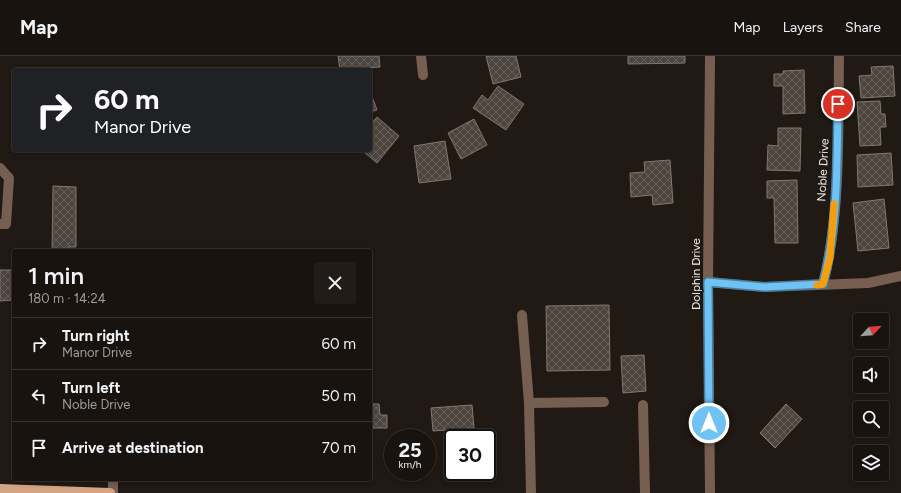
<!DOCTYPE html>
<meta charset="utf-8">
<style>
body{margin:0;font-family:Figtree,sans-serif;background:#211c18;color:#f1f3f6;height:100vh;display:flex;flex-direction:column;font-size:15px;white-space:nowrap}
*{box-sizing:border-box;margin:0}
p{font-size:13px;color:#9f9e9e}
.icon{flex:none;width:22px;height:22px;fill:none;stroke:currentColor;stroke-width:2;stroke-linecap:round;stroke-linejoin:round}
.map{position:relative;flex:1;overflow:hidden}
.panel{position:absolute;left:12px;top:193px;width:360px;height:232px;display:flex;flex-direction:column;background:#18130f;border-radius:4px;box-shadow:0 2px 6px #0003,0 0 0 1px #36322f}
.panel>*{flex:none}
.hud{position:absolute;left:12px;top:12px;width:360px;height:84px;border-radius:4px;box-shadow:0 2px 6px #0003,0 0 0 1px #36322f;background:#202124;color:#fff;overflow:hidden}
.needle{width:26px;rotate:64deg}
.buttons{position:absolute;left:853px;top:257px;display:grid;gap:8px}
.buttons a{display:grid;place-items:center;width:36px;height:36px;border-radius:4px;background:#18130f;box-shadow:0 2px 6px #0003,0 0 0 1px #36322f;font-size:20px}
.speed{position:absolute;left:384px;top:373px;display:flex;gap:8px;font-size:20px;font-weight:700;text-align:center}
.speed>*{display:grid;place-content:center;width:52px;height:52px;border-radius:50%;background:#18130f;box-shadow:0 2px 6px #0003,0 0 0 1px #36322f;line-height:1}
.speed small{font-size:10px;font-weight:400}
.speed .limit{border:2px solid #111;border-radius:6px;background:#fff;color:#111}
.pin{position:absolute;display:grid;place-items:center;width:34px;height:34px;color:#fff;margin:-17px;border:2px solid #fff;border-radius:50%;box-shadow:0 1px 4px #0007}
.me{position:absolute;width:44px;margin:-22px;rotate:0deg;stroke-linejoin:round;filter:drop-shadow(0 0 3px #0008)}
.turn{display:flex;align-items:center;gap:14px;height:84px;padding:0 16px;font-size:18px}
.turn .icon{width:52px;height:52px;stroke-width:2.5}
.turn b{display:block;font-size:28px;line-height:34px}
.round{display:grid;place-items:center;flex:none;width:42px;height:42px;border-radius:4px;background:#211c18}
.summary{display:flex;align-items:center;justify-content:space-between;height:68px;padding:0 16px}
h1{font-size:24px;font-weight:600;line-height:30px}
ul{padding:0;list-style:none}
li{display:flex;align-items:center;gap:12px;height:52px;padding:0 16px;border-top:1px solid #36322f}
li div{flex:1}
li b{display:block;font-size:15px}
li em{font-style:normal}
header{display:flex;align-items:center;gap:24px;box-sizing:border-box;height:56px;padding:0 20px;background:#18130f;border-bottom:1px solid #36322f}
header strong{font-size:19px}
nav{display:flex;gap:22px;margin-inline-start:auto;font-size:14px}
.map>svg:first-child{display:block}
</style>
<header>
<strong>Map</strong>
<nav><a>Map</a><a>Layers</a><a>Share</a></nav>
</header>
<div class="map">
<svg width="901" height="437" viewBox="0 0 901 437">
<defs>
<pattern id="building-cross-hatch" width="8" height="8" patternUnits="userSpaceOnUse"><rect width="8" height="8" fill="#4d443e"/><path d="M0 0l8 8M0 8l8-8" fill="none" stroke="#675f5a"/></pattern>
</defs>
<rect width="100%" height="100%" fill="#201914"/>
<g fill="url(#building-cross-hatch)" stroke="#827872">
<path d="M338 0H379L380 11 340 14Z"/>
<path d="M486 0H516L521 21 493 28Z"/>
<path d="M628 0H685V7L628 8Z"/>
<path d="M893 10 895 40 861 42 859 20 872 19 871 11Z"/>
<path d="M804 14 805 57 783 58V30H774V18H783V15Z"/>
<path d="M498 30 524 48 506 74 473 52 482 39 488 44Z"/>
<path d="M370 35 377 54 370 56Z"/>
<path d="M880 45 881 58H885L886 71H880L881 89 860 90 857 46Z"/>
<path d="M377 61 399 80 377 107 364 96 370 94V69Z"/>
<path d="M474 63 487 89 461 103 448 77Z"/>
<path d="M778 72H801L800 115 767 114 768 89 778 90Z"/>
<path d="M445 85 451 123 419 127 414 90Z"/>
<path d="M891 97 893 129 858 131 857 99Z"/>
<path d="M670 104 673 147 653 149 652 139 631 141 630 117 645 116 644 106Z"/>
<path d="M797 124 798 187H775L774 142H767V125Z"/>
<path d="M53 130 76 131V191H68V195H52Z"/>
<path d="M884 143 889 192 858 195 853 147Z"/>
<path d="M0 214H14V244L0 245Z"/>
<path d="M609 249 610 314 547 315 546 250Z"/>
<path d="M644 299 646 335 623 337 621 300Z"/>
<path d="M370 348H379L380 359H387V372H370Z"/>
<path d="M786 348 802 363 775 392 760 377Z"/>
<path d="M472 349 474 372 433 375 431 352Z"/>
</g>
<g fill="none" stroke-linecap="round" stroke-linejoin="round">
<g stroke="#765f50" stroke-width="10">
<path d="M421 0 423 19"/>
<path d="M0 112 9 122 6 168H0"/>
<path d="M708 226 765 231 868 227 901 220"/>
<path d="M823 228C841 157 838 74 839 0"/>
<path d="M522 259 529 347"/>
<path d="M643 349 645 437"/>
<path d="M113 437V423"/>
<path d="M531 437 529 347 604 346"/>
<path d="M710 437 708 226 710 0"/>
</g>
<path stroke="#d3a584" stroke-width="10" d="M0 433 110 437"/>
</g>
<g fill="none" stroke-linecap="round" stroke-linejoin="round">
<defs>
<path id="route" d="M709 367 708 226 765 231 823 228C838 170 837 108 838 48"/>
</defs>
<use href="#route" stroke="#487e9f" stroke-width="10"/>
<use href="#route" stroke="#6fc2f4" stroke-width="7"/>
<path stroke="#f59e0b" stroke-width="7" d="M817 229 823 228 830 202 834 148"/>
</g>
<g text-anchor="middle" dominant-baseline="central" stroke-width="3.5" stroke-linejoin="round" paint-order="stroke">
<g font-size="12" fill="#f1ebe8" stroke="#201914">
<text transform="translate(823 114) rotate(-87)">Noble Drive</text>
<text transform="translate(696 218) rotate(-90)">Dolphin Drive</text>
</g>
</g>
</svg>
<div class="buttons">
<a><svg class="needle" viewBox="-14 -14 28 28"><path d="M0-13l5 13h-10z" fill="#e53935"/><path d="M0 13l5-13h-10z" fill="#9f9e9e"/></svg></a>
<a><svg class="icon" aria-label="sound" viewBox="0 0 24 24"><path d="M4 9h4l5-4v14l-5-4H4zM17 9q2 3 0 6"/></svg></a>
<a><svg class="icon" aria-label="search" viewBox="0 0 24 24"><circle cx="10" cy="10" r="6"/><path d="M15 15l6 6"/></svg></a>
<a><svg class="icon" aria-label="layers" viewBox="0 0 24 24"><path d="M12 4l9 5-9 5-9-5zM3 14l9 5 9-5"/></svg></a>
</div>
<div class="speed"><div>25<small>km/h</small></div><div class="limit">30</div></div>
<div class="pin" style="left:838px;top:48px;background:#d93025"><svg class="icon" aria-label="arrive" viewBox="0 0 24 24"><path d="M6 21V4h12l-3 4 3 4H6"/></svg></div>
<svg class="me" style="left:709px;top:367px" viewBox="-20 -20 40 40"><circle r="17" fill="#6fc2f4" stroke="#fff" stroke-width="3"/><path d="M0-11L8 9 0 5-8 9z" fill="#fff"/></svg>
<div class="hud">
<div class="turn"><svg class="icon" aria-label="right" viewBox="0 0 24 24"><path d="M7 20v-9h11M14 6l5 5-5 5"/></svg><div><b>60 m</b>Manor Drive</div></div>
</div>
<section class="panel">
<div class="summary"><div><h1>1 min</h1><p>180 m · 14:24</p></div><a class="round"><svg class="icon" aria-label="close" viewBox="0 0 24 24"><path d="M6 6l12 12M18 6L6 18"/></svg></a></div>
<ul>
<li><svg class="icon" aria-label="right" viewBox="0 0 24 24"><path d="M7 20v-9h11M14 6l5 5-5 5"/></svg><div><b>Turn right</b><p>Manor Drive</p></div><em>60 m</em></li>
<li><svg class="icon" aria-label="left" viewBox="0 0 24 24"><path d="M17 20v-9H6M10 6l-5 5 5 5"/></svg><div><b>Turn left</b><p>Noble Drive</p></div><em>50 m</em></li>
<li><svg class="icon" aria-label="arrive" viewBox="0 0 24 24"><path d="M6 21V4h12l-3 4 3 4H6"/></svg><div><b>Arrive at destination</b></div><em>70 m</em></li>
</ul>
</section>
</div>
